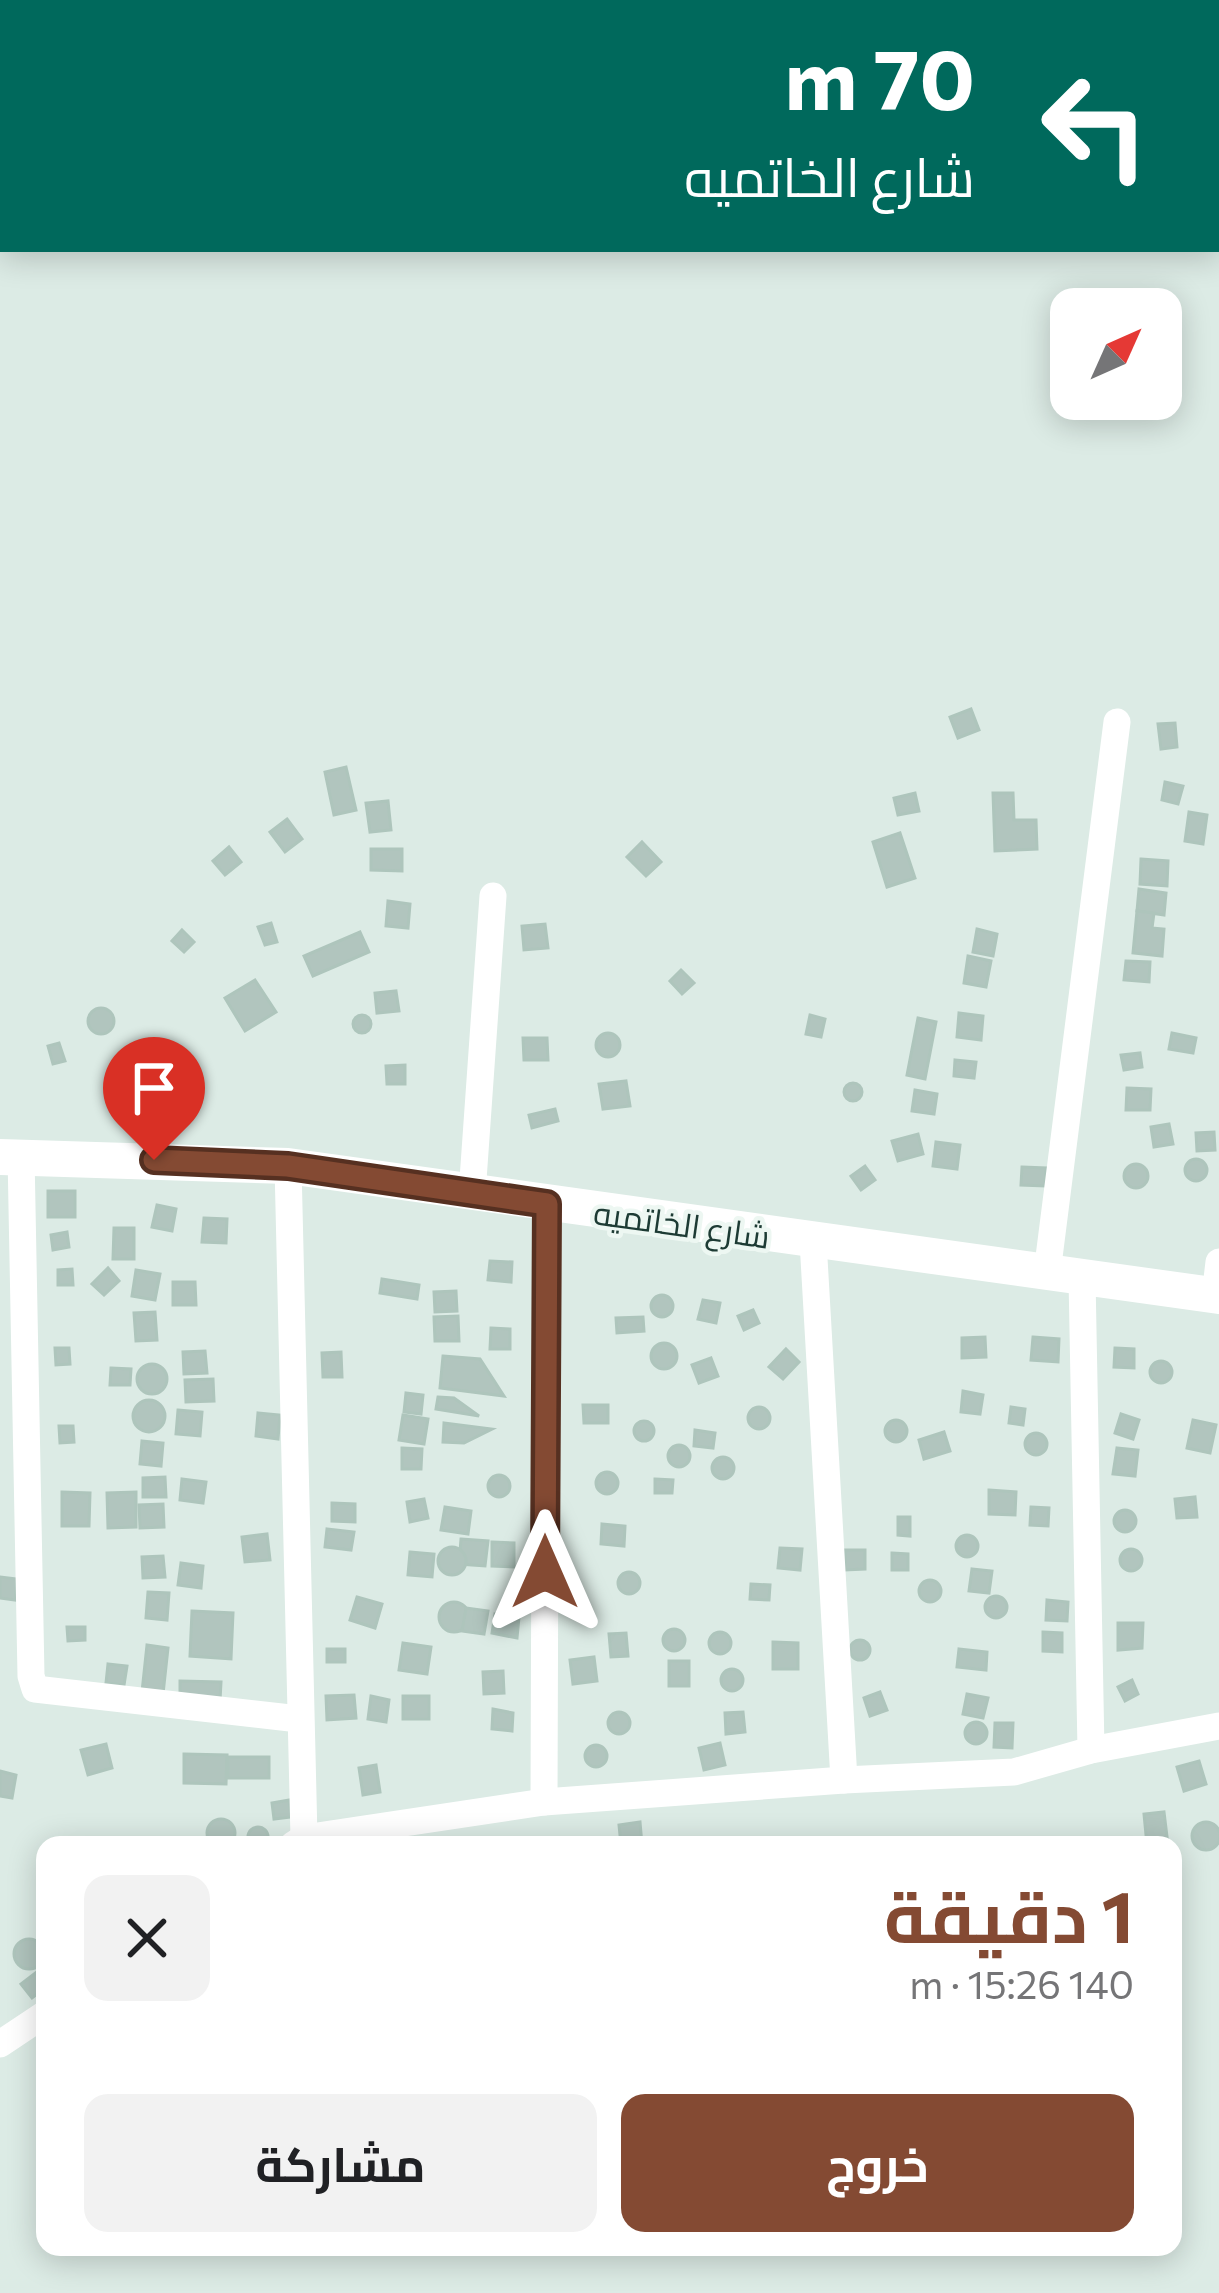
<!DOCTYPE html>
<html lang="ar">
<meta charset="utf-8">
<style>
body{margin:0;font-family:Commissioner,Cairo,sans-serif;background:#f2f2f2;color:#202124;direction:rtl;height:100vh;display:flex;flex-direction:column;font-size:45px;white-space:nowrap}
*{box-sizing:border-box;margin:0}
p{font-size:39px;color:#757577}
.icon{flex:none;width:66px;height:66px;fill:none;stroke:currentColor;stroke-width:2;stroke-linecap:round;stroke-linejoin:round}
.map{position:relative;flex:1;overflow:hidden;direction:ltr}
.panel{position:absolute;left:36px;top:1836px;width:1146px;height:420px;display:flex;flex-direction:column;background:#fff;border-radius:24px;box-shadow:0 6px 30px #0003;direction:rtl}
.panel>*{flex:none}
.top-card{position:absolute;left:0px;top:0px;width:1221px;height:252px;box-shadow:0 6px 30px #0003;direction:rtl;background:#00695c;color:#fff;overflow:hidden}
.needle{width:78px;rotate:45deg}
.tools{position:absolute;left:1050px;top:288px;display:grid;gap:24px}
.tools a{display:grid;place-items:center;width:132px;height:132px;border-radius:24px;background:#fff;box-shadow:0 6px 30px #0003;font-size:60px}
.pin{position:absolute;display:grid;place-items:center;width:102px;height:102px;color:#fff;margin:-123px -51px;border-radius:50% 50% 50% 0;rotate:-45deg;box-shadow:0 0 12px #0007}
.pin .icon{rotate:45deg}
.me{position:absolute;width:132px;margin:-66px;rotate:0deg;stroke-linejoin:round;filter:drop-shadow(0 0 9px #0008)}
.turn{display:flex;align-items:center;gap:42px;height:252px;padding:0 48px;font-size:54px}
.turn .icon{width:156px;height:156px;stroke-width:2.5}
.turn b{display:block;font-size:84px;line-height:102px}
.round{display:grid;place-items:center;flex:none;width:126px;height:126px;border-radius:24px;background:#f2f2f2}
.summary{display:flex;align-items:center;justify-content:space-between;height:204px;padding:0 48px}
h1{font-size:72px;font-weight:700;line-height:90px;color:#844a33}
.cta{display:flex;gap:24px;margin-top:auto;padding:24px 48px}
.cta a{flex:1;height:138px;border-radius:24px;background:#844a33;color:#fff;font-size:48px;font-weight:700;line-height:138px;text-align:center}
.cta a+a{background:#f2f2f2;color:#202124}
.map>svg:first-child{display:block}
</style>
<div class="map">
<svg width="1219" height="2293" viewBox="0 0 1219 2293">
<rect width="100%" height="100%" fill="#dcebe5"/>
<g fill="#b1c5be" stroke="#aec5bc" stroke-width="3">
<path d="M971 709 979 730 958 738 950 717Z"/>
<path d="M1175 723 1177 747 1161 749 1158 724Z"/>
<path d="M346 767 356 810 334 815 325 772Z"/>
<path d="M1165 782 1183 786 1178 804 1162 800Z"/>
<path d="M915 793 919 811 898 815 894 798Z"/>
<path d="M993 793H1013L1014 820H1036L1037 849 995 851Z"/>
<path d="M388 801 391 830 370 832 366 803Z"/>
<path d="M1189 812 1207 815 1203 844 1185 841Z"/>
<path d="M287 819 302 839 285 852 270 832Z"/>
<path d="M900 833 915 878 887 887 873 842Z"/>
<path d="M642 842 661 862 646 876 627 857Z"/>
<path d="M229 847 241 862 225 875 213 861Z"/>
<path d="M371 849H402V871L371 870Z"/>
<path d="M1141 859 1168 861 1167 886 1140 884Z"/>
<path d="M1139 889 1166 893 1164 915 1137 911Z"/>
<path d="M388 901 410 904 408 928 386 926Z"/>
<path d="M1137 911 1154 913 1152 928 1164 929 1162 956 1133 953Z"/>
<path d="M271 923 277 942 265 945 258 927Z"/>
<path d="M545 924 548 948 524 950 522 926Z"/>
<path d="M977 929 997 934 993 956 973 952Z"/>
<path d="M182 930 194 942 184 952 172 941Z"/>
<path d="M360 932 369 952 313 976 304 956Z"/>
<path d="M968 956 991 961 986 987 964 983Z"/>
<path d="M1126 961 1150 962 1149 982 1124 980Z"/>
<path d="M681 970 694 983 682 994 670 981Z"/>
<path d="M255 980 276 1012 245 1031 225 998Z"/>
<path d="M396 991 399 1011 377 1013 375 993Z"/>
<circle cx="101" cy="1021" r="13"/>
<path d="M959 1013 983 1016 981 1040 957 1037Z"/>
<circle cx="362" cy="1024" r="9"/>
<path d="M810 1015 825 1019 821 1037 806 1034Z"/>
<path d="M918 1018 936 1022 925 1079 907 1075Z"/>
<circle cx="608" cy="1045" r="12"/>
<path d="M1172 1033 1196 1038 1193 1053 1169 1049Z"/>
<path d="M523 1038H547L548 1060H524Z"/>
<path d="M59 1043 65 1061 53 1064 48 1046Z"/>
<path d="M1140 1053 1142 1067 1124 1070 1121 1055Z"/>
<path d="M955 1060 976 1062 974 1078 954 1076Z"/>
<path d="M405 1065V1084H387L386 1066Z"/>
<path d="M626 1081 630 1106 603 1109 599 1084Z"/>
<circle cx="853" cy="1092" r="9"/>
<path d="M1127 1088 1151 1089 1150 1110H1126Z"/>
<path d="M915 1090 937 1094 934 1114 912 1111Z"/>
<path d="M555 1109 558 1121 532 1128 529 1115Z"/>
<path d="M1169 1124 1173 1144 1154 1147 1151 1127Z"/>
<path d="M1214 1132 1215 1150 1197 1151 1196 1133Z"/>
<path d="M918 1134 923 1154 898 1161 892 1141Z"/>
<path d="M936 1142 960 1145 957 1169 933 1166Z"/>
<circle cx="1196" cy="1170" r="11"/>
<circle cx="1136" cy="1176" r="12"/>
<path d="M865 1166 875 1180 861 1190 851 1176Z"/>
<path d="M1022 1167 1046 1168 1045 1186 1021 1185Z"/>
<rect x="48" y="1191" width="27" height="26"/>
<path d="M157 1205 176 1209 172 1231 152 1227Z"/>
<path d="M204 1218 227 1219 226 1243 202 1242Z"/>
<path d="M114 1228H134V1259H113Z"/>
<path d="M67 1232 69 1247 53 1250 51 1235Z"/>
<path d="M490 1261 512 1262 511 1282 488 1280Z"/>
<path d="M108 1268 119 1281 104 1295 92 1284Z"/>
<path d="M72 1269 73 1285H58V1270Z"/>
<path d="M136 1270 160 1274 155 1300 132 1296Z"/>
<path d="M382 1279 419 1285 417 1299 380 1293Z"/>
<path d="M173 1282H195L196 1305H173Z"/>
<path d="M456 1291 457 1311 435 1312 434 1292Z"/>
<circle cx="662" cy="1306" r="11"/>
<path d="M703 1300 720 1303 716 1323 698 1319Z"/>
<path d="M753 1310 759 1323 744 1330 738 1316Z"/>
<path d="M155 1312 157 1340 136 1341 134 1313Z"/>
<path d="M458 1316 459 1341H435L434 1317Z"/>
<path d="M643 1317 644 1331 617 1333 616 1318Z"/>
<path d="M491 1328 510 1329V1349H490Z"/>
<path d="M985 1337 986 1357 962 1358V1338Z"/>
<path d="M1033 1337 1059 1339 1058 1362 1031 1360Z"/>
<circle cx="664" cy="1356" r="13"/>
<path d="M55 1348H69L70 1364 56 1365Z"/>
<path d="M1115 1348 1134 1349V1368L1114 1367Z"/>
<path d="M786 1349 799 1362 783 1379 769 1367Z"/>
<path d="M205 1351 207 1373 184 1374 183 1352Z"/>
<path d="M341 1352 342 1377H323L322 1353Z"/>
<path d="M443 1356 480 1359 504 1396 440 1388Z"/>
<path d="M711 1358 718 1376 699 1383 692 1365Z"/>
<circle cx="1161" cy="1372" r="11"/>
<circle cx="152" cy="1379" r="15"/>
<path d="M111 1368 131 1369 130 1385H110Z"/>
<path d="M213 1379 214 1401 186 1402 185 1380Z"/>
<path d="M963 1391 983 1395 980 1414 961 1412Z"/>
<path d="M406 1393 423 1395 421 1414 404 1412Z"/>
<path d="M438 1397 454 1398 479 1416 436 1409Z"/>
<circle cx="149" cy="1416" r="16"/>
<path d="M583 1405H608V1423H584Z"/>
<path d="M1011 1407 1025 1409 1023 1425 1009 1423Z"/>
<circle cx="759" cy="1418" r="11"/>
<path d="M178 1410 202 1412 200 1436 176 1434Z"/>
<path d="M258 1413 280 1415 278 1439 256 1436Z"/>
<path d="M1121 1414 1139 1420 1133 1439 1115 1433Z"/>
<path d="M403 1415 428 1419 424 1444 399 1440Z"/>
<path d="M1193 1420 1216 1425 1210 1453 1187 1448Z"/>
<circle cx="896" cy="1431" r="11"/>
<circle cx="644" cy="1431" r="10"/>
<path d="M444 1423 492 1429 464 1443 443 1442Z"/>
<path d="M59 1426H73L74 1442 60 1443Z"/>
<path d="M695 1430 715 1433 713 1448 694 1446Z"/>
<path d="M944 1432 950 1451 924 1459 919 1440Z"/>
<circle cx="1036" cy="1444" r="11"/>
<path d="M142 1441 163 1443 161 1466 140 1464Z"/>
<circle cx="679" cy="1456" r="11"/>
<path d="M402 1448 422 1449 421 1469H402Z"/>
<path d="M1117 1448 1138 1450 1135 1476 1113 1474Z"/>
<circle cx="723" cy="1468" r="11"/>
<circle cx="607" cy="1483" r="11"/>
<circle cx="499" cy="1486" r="11"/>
<path d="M165 1477 166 1497H143V1478Z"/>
<path d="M182 1479 206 1482 203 1503 180 1500Z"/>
<path d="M655 1479 673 1480 672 1493H655Z"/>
<path d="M989 1490 1016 1492 1015 1515 989 1514Z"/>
<path d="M62 1492 90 1493 89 1526H62Z"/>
<path d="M136 1492V1527L108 1528 107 1493Z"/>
<path d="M1195 1497 1197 1517 1177 1518 1175 1499Z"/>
<path d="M424 1499 428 1518 410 1522 407 1502Z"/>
<path d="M332 1503 355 1504V1522L332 1521Z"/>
<path d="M163 1504 164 1527 140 1528 139 1505Z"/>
<path d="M445 1507 471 1511 468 1534 441 1530Z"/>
<path d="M1031 1507 1049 1508 1048 1526 1030 1525Z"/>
<circle cx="1125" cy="1521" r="11"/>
<path d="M898 1517H910V1536L898 1535Z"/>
<path d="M602 1524 625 1526 624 1546 601 1544Z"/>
<path d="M327 1529 354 1532 351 1550 325 1547Z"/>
<path d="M267 1534 270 1560 245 1562 242 1537Z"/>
<circle cx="967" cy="1546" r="11"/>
<path d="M461 1539 488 1541 485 1566 459 1564Z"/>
<path d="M492 1542 514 1543V1567L492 1566Z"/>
<circle cx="452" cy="1561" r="14"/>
<path d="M780 1548 802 1549 800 1570 778 1568Z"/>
<circle cx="1131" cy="1560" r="11"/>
<path d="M845 1550H865V1569L845 1570Z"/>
<path d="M410 1552 434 1554 432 1577 408 1575Z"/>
<path d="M892 1553 908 1554V1570H892Z"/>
<path d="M163 1556 165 1577 143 1578 142 1557Z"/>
<path d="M181 1563 203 1566 201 1588 178 1585Z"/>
<path d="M972 1569 992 1571 989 1593 969 1591Z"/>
<circle cx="629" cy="1583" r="11"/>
<path d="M0 1577 17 1579 15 1600 0 1598Z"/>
<circle cx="930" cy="1591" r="11"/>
<path d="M751 1584 770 1585 769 1600 750 1599Z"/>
<path d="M148 1592 169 1593 167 1620 146 1618Z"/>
<circle cx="996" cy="1607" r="11"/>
<path d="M357 1597 382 1604 375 1628 350 1620Z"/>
<path d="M1047 1600 1068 1602 1067 1621 1046 1620Z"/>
<circle cx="454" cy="1617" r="15"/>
<path d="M466 1608 488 1611 484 1634 462 1631Z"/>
<path d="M192 1611 233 1613 231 1659 190 1656Z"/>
<path d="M495 1614 519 1617 517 1638 492 1633Z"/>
<path d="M1118 1623H1143L1142 1648 1118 1650Z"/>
<path d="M67 1627H85V1640L68 1641Z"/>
<circle cx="674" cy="1640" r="11"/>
<path d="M1043 1632 1062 1633V1652L1043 1651Z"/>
<circle cx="720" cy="1643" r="11"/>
<path d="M626 1633 628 1656 611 1657 609 1634Z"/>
<circle cx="860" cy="1650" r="10"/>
<path d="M773 1642 798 1643V1669H773Z"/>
<path d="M403 1643 431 1647 427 1674 399 1670Z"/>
<path d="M147 1645 168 1648 163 1694 142 1692Z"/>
<rect x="327" y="1649" width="18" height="13"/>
<path d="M959 1649 987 1652 986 1670 957 1667Z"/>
<path d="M594 1657 597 1681 573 1684 570 1660Z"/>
<rect x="669" y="1661" width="20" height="25"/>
<path d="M108 1664 127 1666 124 1685 106 1683Z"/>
<circle cx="732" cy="1680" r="11"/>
<path d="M503 1671 504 1693 484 1694 483 1672Z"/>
<path d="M1132 1680 1138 1694 1125 1701 1118 1687Z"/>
<path d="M180 1681 221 1682 220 1701 180 1699Z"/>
<path d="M880 1692 887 1710 870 1716 864 1698Z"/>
<path d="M967 1694 988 1698 983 1718 963 1714Z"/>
<path d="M354 1695 356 1718 327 1720 326 1696Z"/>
<path d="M371 1696 389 1700 386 1722 368 1719Z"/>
<rect x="403" y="1696" width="26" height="23"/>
<path d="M493 1709 513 1713 512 1731 492 1729Z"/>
<path d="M743 1712 745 1732 726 1734 725 1713Z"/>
<circle cx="619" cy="1723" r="11"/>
<circle cx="976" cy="1733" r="11"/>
<path d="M995 1723H1013L1012 1748 994 1747Z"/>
<path d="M720 1743 725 1765 704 1770 699 1748Z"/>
<path d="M106 1744 112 1768 88 1775 81 1750Z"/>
<circle cx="596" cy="1756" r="11"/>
<path d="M184 1754 227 1755 226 1784 184 1783Z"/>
<rect x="228" y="1757" width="41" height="21"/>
<path d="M1199 1761 1206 1784 1184 1791 1177 1767Z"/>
<path d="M376 1765 380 1792 363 1795 359 1768Z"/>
<path d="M0 1771 16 1775 12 1798 0 1796Z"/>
<path d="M289 1800 291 1817 274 1819 272 1803Z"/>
<path d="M1164 1812 1168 1845H1147L1144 1814Z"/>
<circle cx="221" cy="1833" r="14"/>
<path d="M640 1822 642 1845H621L619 1825Z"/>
<circle cx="1206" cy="1836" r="14"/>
<circle cx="258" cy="1837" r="10"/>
<circle cx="29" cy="1954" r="15"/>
<path d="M42 1968 45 1988 32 1998 21 1984Z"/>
</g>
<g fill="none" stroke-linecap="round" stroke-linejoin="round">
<g stroke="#fff" stroke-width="27">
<path d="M478 0 480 3"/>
<path d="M21 1155 31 1676 35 1689 299 1719"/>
<path d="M288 1166 304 1838"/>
<path d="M472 1194 493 896"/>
<path d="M813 1241 844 1780"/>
<path d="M1047 1273 1117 722"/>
<path d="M1082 1278 1091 1750"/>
<path d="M1215 1296 1219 1262"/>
<path d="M544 1802 546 1204"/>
<path d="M293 1845 304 1838 544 1802 844 1780 1014 1772 1091 1750 1219 1726"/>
<path d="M0 2044 45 2014"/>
</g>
<path stroke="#fff" stroke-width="36" d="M0 1157 288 1166 1219 1296"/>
</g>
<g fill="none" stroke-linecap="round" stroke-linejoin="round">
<defs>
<path id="route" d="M154 1160 288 1166 547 1204 545 1572"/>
</defs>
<use href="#route" stroke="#563021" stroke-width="30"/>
<use href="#route" stroke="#844a33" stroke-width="21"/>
</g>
<g text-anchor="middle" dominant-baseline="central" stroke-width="9" stroke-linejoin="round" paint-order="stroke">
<g font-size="33" fill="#1d3b34" stroke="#edf7f2">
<text transform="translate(682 1223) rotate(8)">شارع الخاتميه</text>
</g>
</g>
</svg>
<div class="tools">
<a><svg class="needle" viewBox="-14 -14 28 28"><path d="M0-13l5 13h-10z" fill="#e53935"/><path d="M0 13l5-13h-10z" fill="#757577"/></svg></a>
</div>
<div class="pin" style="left:154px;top:1160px;background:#d93025"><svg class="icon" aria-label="arrive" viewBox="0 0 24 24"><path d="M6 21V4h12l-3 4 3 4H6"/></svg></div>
<svg class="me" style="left:545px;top:1572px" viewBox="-20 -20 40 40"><path d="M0-17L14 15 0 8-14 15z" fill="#844a33" stroke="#fff" stroke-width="4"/></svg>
<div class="top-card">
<div class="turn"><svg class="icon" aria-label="left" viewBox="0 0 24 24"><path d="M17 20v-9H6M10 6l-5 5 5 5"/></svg><div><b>70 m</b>شارع الخاتميه</div></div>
</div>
<section class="panel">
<div class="summary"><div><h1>1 دقيقة</h1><p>140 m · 15:26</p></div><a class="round"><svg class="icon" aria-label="close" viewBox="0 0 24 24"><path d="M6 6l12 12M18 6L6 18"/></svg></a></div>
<div class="cta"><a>خروج</a><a>مشاركة</a></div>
</section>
</div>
